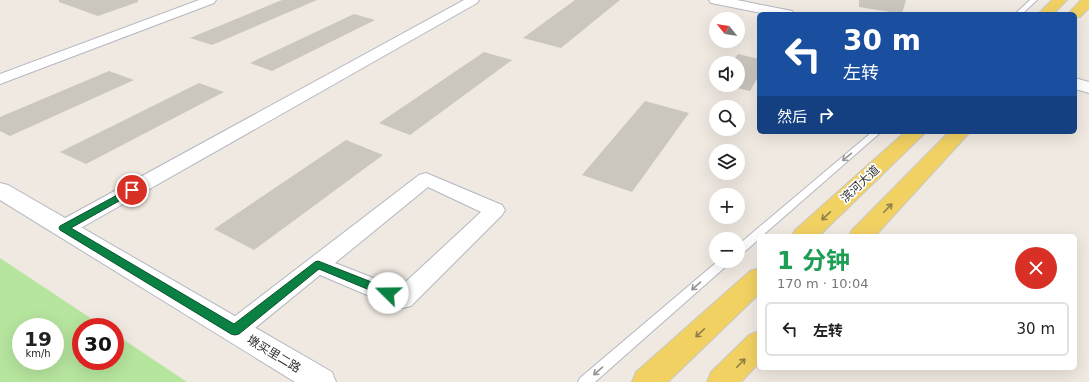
<!DOCTYPE html>
<html lang="zh">
<meta charset="utf-8">
<style>
body{margin:0;font-family:"DejaVu Sans","Noto Sans SC",sans-serif;background:#f6f6f6;color:#222;height:100vh;display:flex;flex-direction:column;font-size:15px;white-space:nowrap}
*{box-sizing:border-box;margin:0}
p{font-size:13px;color:#767676}
.icon{flex:none;width:22px;height:22px;fill:none;stroke:currentColor;stroke-width:2;stroke-linecap:round;stroke-linejoin:round}
.map{position:relative;flex:1;overflow:hidden}
.drawer{position:absolute;left:757px;top:234px;width:320px;height:136px;display:flex;flex-direction:column;background:#fff;border-radius:6px;box-shadow:0 4px 16px #0002}
.drawer>*{flex:none}
.top-card{position:absolute;left:757px;top:12px;width:320px;height:122px;border-radius:6px;box-shadow:0 4px 16px #0002;background:#1a4fa0;color:#fff;overflow:hidden}
.needle{width:26px;rotate:300deg}
.buttons{position:absolute;left:709px;top:12px;display:grid;gap:8px}
.buttons a{display:grid;place-items:center;width:36px;height:36px;border-radius:50%;background:#fff;box-shadow:0 4px 16px #0002;font-size:20px}
.speed{position:absolute;left:12px;top:318px;display:flex;gap:8px;font-size:20px;font-weight:700;text-align:center}
.speed>*{display:grid;place-content:center;width:52px;height:52px;border-radius:50%;background:#fff;box-shadow:0 4px 16px #0002;line-height:1}
.speed small{font-size:10px;font-weight:400}
.speed .limit{border:6px solid #d22;background:#fff;color:#111}
.pin{position:absolute;display:grid;place-items:center;width:34px;height:34px;color:#fff;margin:-17px;border:2px solid #fff;border-radius:50%;box-shadow:0 1px 4px #0007}
.me{position:absolute;width:44px;margin:-22px;rotate:292deg;stroke-linejoin:round;filter:drop-shadow(0 0 3px #0008)}
.turn{display:flex;align-items:center;gap:14px;height:84px;padding:0 20px;font-size:18px}
.turn .icon{width:52px;height:52px;stroke-width:2.5}
.turn b{display:block;font-size:28px;line-height:34px}
.then{display:flex;align-items:center;height:38px;padding:0 20px;background:#0003;gap:8px;font-size:15px}
.round{display:grid;place-items:center;flex:none;width:42px;height:42px;border-radius:21px;background:#f6f6f6}
.headline{display:flex;align-items:center;justify-content:space-between;height:68px;padding:0 20px}
h1{font-size:24px;font-weight:700;line-height:30px;color:#1e9e55}
ul{padding:0;list-style:none}
li{display:flex;align-items:center;gap:12px;height:54px;margin:0 8px 6px;padding:0 12px;border:2px solid #e0e0e0;border-radius:6px}
li div{flex:1}
li b{display:block;font-size:15px}
li em{font-style:normal}
.map>svg:first-child{display:block}
</style>
<div class="map">
<svg width="1089" height="382" viewBox="0 0 1089 382">
<rect width="100%" height="100%" fill="#efe9e1"/>
<path fill="#b6e59e" fill-rule="evenodd" d="M0 258 104 327H81V361H115V334L187 382H0ZM21 327H55V361H21Z"/>
<g fill="#cbc7bf">
<path d="M59 0H138V2L98 16 59 2Z"/>
<path d="M282 0H317L212 45 190 38Z"/>
<path d="M575 0H620L561 48 523 38Z"/>
<path d="M859 0H906L902 14 859 7Z"/>
<path d="M354 14 375 20 272 71 250 63Z"/>
<path d="M484 52 512 60 410 135 379 123Z"/>
<path d="M738 54 759 59V75L750 91 725 85H738V63H731Z"/>
<path d="M109 71 134 80 10 136 0 131V117Z"/>
<path d="M199 83 224 92 86 164 60 152Z"/>
<path d="M645 101 689 113 632 192 582 175Z"/>
<path d="M346 140 383 155 254 250 214 229Z"/>
</g>
<g fill="none" stroke-linecap="round" stroke-linejoin="round">
<defs>
<g id="lane">
<path d="M1030 0H1037L1022 14H1015Z"/>
<path d="M872 132H881L762 236H759V239L742 254 738 255V245Z"/>
<path d="M718 261H732L595 382H578L580 378Z"/>
</g>
<g id="street">
<path d="M199 0H216L214 3 0 84V74Z"/>
<path d="M464 0H479L477 3 72 233 64 235 56 233 53 228 56 223Z"/>
<path d="M426 173 502 205 505 210 502 215 411 306 402 308 393 306 320 275 244 337 235 340 226 337 222 330 226 323 419 175ZM428 187 481 212 399 288 335 263Z"/>
</g>
<g id="secondary">
<path d="M709 0H737L792 11 794 14H766L711 3Z"/>
<path d="M1075 78 1089 82V93L1075 89Z"/>
<path d="M0 183 8 185 332 372 336 382H295L0 200Z"/>
</g>
<g id="primary">
<path d="M1052 0H1067L1053 14H1038Z"/>
<path d="M1081 0H1089V8L1080 17 1075 18V14H1068Z"/>
<path d="M905 132H926L819 236H792L795 230Z"/>
<path d="M949 132H970L875 236H849L852 230Z"/>
<path d="M759 268V294L668 382H632L636 372 750 271Z"/>
<path d="M759 331V363L741 382H707L711 372 749 335Z"/>
</g>
</defs>
<use href="#lane" stroke="#b4b7c1" stroke-width="2"/>
<use href="#street" stroke="#b4b7c1" stroke-width="2"/>
<use href="#secondary" stroke="#b4b7c1" stroke-width="2"/>
<use href="#primary" stroke="#c9c9c9" stroke-width="2"/>
<use href="#lane" fill="#fff" fill-rule="evenodd"/>
<use href="#street" fill="#fff" fill-rule="evenodd"/>
<use href="#secondary" fill="#fff" fill-rule="evenodd"/>
<use href="#primary" fill="#f2d163" fill-rule="evenodd"/>
</g>
<defs><path id="oneway-shaft" d="M-6 0H5M1.5-3L5.5 0L1.5 3" fill="none" stroke-width="1.6" stroke-linecap="round" stroke-linejoin="round"/></defs>
<g stroke="#969696">
<use href="#oneway-shaft" transform="translate(847 157) rotate(140)"/>
<use href="#oneway-shaft" transform="translate(696 286) rotate(139)"/>
<use href="#oneway-shaft" transform="translate(598 371) rotate(139)"/>
</g>
<g stroke="#908048">
<use href="#oneway-shaft" transform="translate(888 208) rotate(-46)"/>
<use href="#oneway-shaft" transform="translate(826 216) rotate(137)"/>
<use href="#oneway-shaft" transform="translate(700 333) rotate(137)"/>
<use href="#oneway-shaft" transform="translate(741 363) rotate(-46)"/>
</g>
<path fill="#0b8043" stroke="#07532c" d="M132 187 137 190 135 192 71 228 234 324 315 262 318 261 392 290 394 293 392 296 388 297 384 296 319 269 239 334 235 335 231 334 60 230 59 228 60 226Z"/>
<g text-anchor="middle" dominant-baseline="central" stroke-width="3.5" stroke-linejoin="round" paint-order="stroke">
<g font-size="12" fill="#2e2e2e" stroke="#fff">
<text transform="translate(860 184) rotate(-43)">滨河大道</text>
<text transform="translate(274 354) rotate(31)">墩买里二路</text>
</g>
</g>
</svg>
<div class="buttons">
<a><svg class="needle" viewBox="-14 -14 28 28"><path d="M0-13l5 13h-10z" fill="#e53935"/><path d="M0 13l5-13h-10z" fill="#767676"/></svg></a>
<a><svg class="icon" aria-label="sound" viewBox="0 0 24 24"><path d="M4 9h4l5-4v14l-5-4H4zM17 9q2 3 0 6"/></svg></a>
<a><svg class="icon" aria-label="search" viewBox="0 0 24 24"><circle cx="10" cy="10" r="6"/><path d="M15 15l6 6"/></svg></a>
<a><svg class="icon" aria-label="layers" viewBox="0 0 24 24"><path d="M12 4l9 5-9 5-9-5zM3 14l9 5 9-5"/></svg></a>
<a>+</a>
<a>−</a>
</div>
<div class="speed"><div>19<small>km/h</small></div><div class="limit">30</div></div>
<div class="pin" style="left:132px;top:190px;background:#d93025"><svg class="icon" aria-label="arrive" viewBox="0 0 24 24"><path d="M6 21V4h12l-3 4 3 4H6"/></svg></div>
<svg class="me" style="left:388px;top:293px" viewBox="-20 -20 40 40"><circle r="19" fill="#fff"/><path d="M0-13L10 11 0 6-10 11z" fill="#0b8043"/></svg>
<div class="top-card">
<div class="turn"><svg class="icon" aria-label="left" viewBox="0 0 24 24"><path d="M17 20v-9H6M10 6l-5 5 5 5"/></svg><div><b>30 m</b>左转</div></div>
<div class="then">然后<svg class="icon" aria-label="right" viewBox="0 0 24 24"><path d="M7 20v-9h11M14 6l5 5-5 5"/></svg></div>
</div>
<section class="drawer">
<div class="headline"><div><h1>1 分钟</h1><p>170 m · 10:04</p></div><a class="round" style="background:#d93025;color:#fff"><svg class="icon" aria-label="close" viewBox="0 0 24 24"><path d="M6 6l12 12M18 6L6 18"/></svg></a></div>
<ul>
<li><svg class="icon" aria-label="left" viewBox="0 0 24 24"><path d="M17 20v-9H6M10 6l-5 5 5 5"/></svg><div><b>左转</b></div><em>30 m</em></li>
</ul>
</section>
</div>
